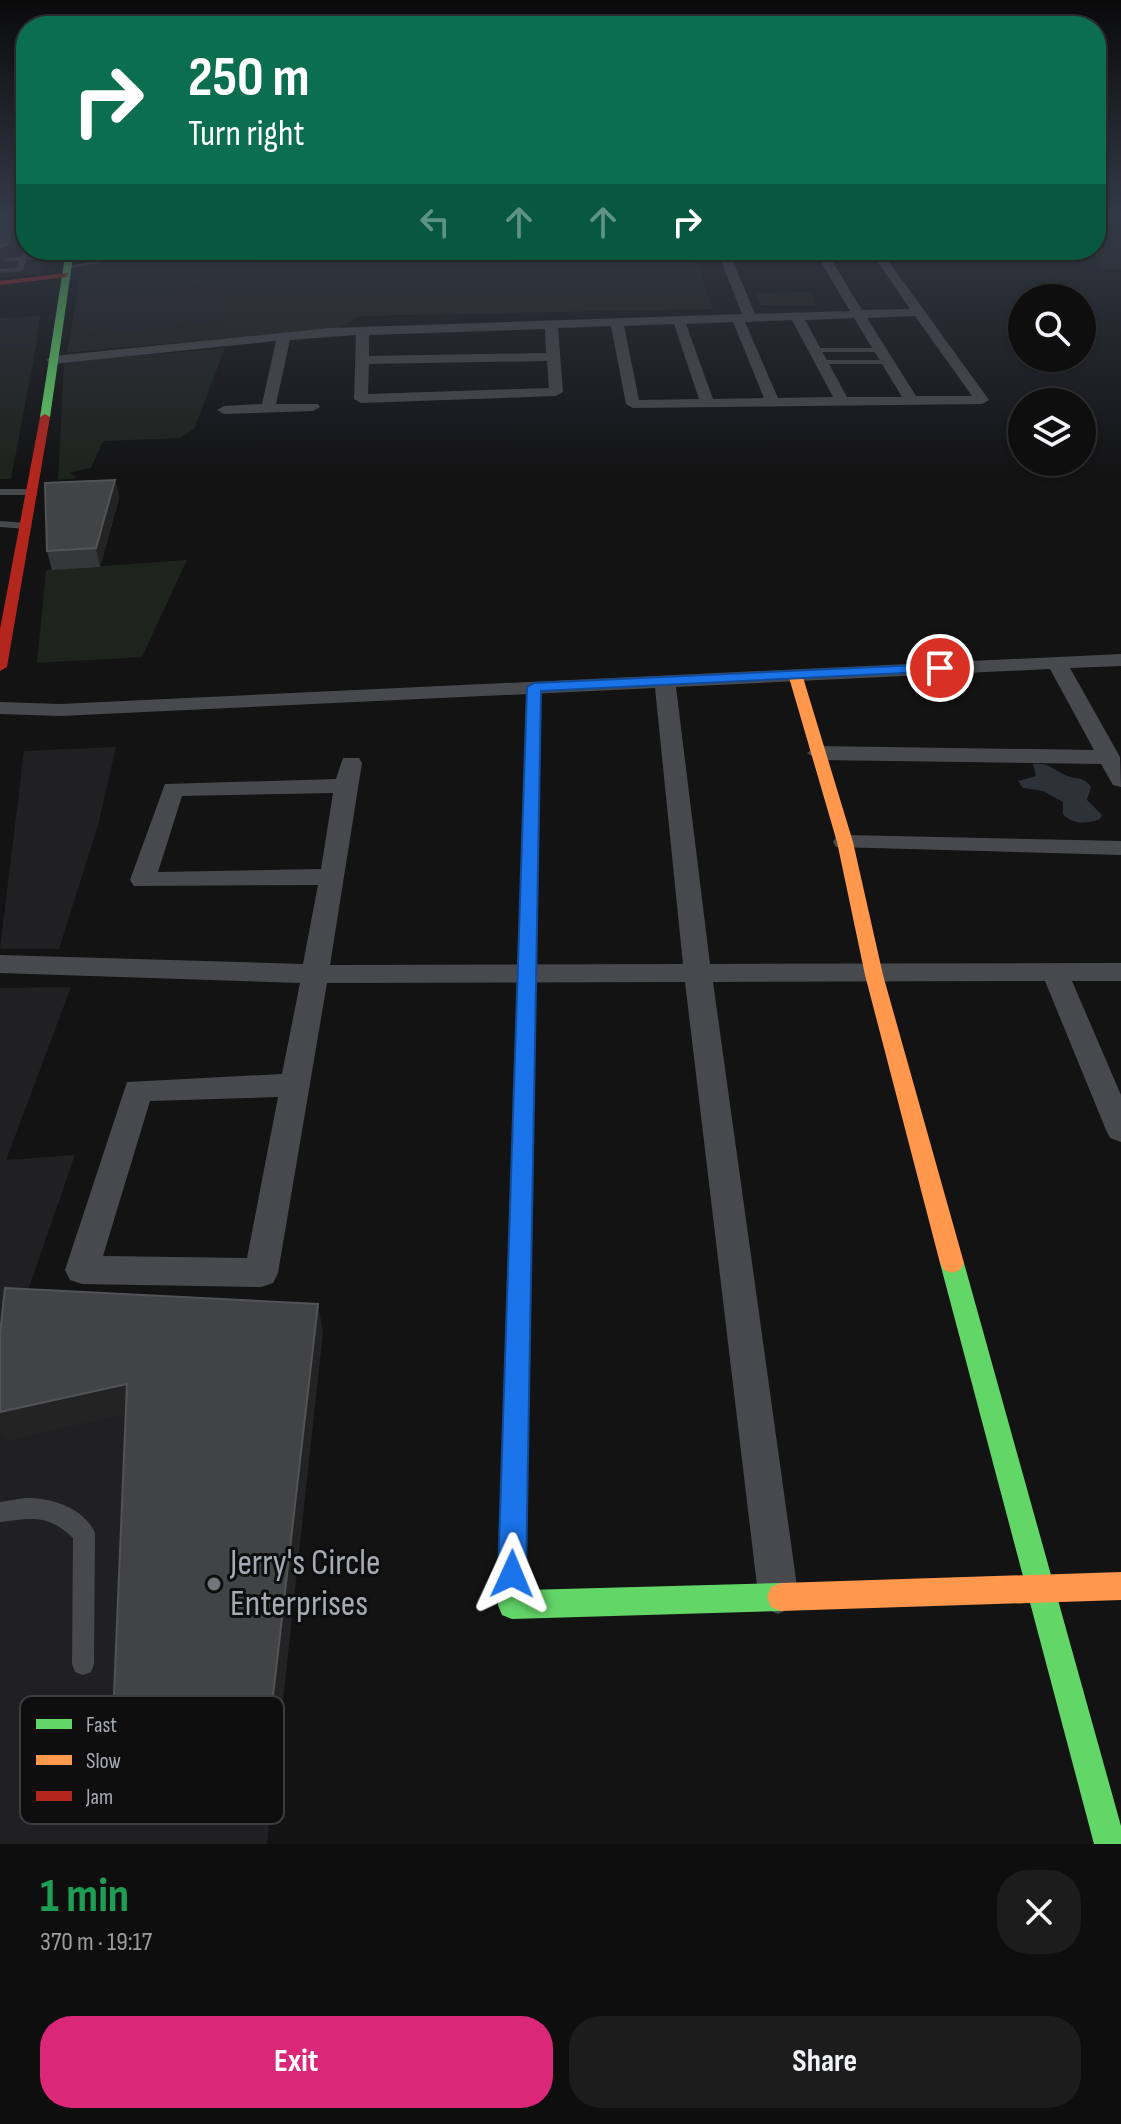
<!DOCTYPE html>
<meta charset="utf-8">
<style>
body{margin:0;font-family:"Sofia Sans Condensed",sans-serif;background:#1c1c1d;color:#f1f3f6;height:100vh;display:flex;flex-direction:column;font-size:30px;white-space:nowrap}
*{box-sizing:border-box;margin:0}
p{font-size:26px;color:#9b9c9e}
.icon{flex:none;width:44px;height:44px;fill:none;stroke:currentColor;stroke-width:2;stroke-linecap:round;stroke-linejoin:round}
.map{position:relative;height:1844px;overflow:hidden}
.side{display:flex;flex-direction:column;background:#0e0e0f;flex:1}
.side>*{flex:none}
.guide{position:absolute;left:16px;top:16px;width:1090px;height:244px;border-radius:32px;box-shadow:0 2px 6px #0004,0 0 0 2px #2e2e2f;background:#0b6e4f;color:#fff;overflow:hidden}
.buttons{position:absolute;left:1008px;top:284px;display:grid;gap:16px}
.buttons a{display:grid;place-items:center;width:88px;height:88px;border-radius:50%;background:#0e0e0f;box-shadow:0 2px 6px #0004,0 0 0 2px #2e2e2f;font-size:40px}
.pin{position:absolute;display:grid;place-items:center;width:68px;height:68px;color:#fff;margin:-34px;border:4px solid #fff;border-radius:50%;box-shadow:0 2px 8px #0007}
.me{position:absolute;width:88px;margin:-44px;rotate:1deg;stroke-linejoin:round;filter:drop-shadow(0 0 6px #0008)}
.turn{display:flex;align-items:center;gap:28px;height:168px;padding:0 40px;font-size:36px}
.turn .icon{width:104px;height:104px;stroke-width:2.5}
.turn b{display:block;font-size:56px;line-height:68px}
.lanes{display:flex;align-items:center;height:76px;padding:0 40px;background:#0003;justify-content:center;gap:40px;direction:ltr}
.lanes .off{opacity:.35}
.round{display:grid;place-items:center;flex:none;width:84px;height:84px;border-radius:32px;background:#1c1c1d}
.head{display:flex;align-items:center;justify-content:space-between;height:136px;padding:0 40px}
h1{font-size:48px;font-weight:700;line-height:60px;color:#1e9e55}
.action{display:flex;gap:16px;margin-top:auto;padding:16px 40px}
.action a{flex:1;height:92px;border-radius:32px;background:#db2777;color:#fff;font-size:32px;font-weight:700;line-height:92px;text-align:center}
.action a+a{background:#1c1c1d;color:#f1f3f6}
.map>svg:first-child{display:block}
</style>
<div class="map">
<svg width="1121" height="1844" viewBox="0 0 1121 1844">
<rect width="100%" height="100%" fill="#131314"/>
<g fill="#202022">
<path d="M0 214H26V250H51L42 274 0 278Z"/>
<path d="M221 285 220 323 70 338 76 300Z"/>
<path d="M40 316 36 346 0 350V318Z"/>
<path d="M116 747 98 825 59 949H0L24 751Z"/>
<path d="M71 987 6 1160 75 1155 19 1316 319 1332 267 1844H0V988Z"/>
</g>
<g fill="#1e231e">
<path d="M1096 214H1121V269H1104L1092 250H1096Z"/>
<path d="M144 250H693L713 309 359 316 339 328 66 353 70 338 220 323 221 285 76 300 81 264 143 260Z"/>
<path d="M810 292 816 305H760L755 293Z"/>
<path d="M36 346 11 479H0V350Z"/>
<path d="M225 348 194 429 180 438 103 441 91 468 69 473 78 478 58 480 64 362Z"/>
<path d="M187 560 142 657 37 663 46 570Z"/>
</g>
<path fill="#2c3238" d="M1033 764C1048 763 1051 768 1063 774 1075 781 1082 774 1091 787L1087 800 1102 815 1100 819C1087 824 1073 825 1063 814V802L1043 791 1023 788 1018 781 1036 776Z"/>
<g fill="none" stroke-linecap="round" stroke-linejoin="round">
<g fill="#48494c" fill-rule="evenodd">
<path d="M26 246V250H28L27 257 69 254 72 256 26 260 22 271 0 273V269L17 268 19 261 0 262V258L21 257 23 248Z"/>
<path d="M68 250H94L70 253Z"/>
<path d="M110 250H116L120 254 115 260 67 269 64 267 111 258 114 254Z"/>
<path d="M813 348H879L883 350 879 352H816Z"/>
<path d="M819 360H887L891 362 887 364H819Z"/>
<path d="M0 489H33L37 492 33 495H0Z"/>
<path d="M0 521 27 523 32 526 27 529 0 527Z"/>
<path d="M25 1498C51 1497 84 1508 95 1533L94 1664 91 1672 83 1675 75 1672 72 1664 73 1538C48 1514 32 1518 0 1522V1502Z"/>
</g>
<g fill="#48494c" fill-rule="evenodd">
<path d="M717 250H906L901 254 884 255 989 400 982 404 633 408 626 404 611 326 558 328 563 392 556 396 361 403 354 399 356 335 290 340 276 404H318L320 407 313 411 224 414 217 410 224 406 262 404 276 341 53 364 46 360 53 356 330 328 742 314ZM873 255 910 309 862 310 829 256ZM818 257 850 311 755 314 732 259ZM915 316 972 396H916L867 318ZM854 318 902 397H847L805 320ZM792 320 833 397 778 398 745 322ZM733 322 764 398 713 399 686 324ZM674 324 699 399 639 400 624 326ZM545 329 546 353 369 356V335ZM547 361 549 388 368 394 369 364Z"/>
<path d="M1121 654V666L1070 668 1120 757 1121 787 1113 785 1101 764 818 760 807 753 818 746 1094 750 1050 669 676 687 710 964 1121 963V981H1072L1121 1095V1142L1110 1138 1106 1130 1045 981 713 982 798 1594 792 1608 778 1614 764 1608 758 1594 685 982 327 983 278 1273 273 1283 261 1287 82 1284 70 1280 65 1270 127 1082 282 1074 300 983 0 973V955L303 964 318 885 134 886 130 880 165 784 336 779 343 758H359L362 763 330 965 683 964 655 688 60 716 0 714V702L60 704ZM333 793 321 869 158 872 182 796ZM278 1097 247 1258 103 1256 150 1101Z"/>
<path d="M845 835 1121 841V855L836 847 833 842 836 837Z"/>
</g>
<g fill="#63d668" fill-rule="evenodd">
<path d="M66 250H74L50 417 45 420 40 417Z"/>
<path d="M952 1253 960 1256 964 1263 1121 1826V1844H1094L940 1263 944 1256Z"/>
<path d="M518 1325 527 1328 530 1336 526 1590 781 1583 791 1587 795 1597 791 1607 781 1611 512 1619 502 1615 498 1605 506 1336 509 1328Z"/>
</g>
<g fill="#ff974d" fill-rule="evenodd">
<path d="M795 670 802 674 853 842 883 975 964 1263 960 1270 952 1273 944 1270 940 1263 865 975 837 842 788 674Z"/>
<path d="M534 683 541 687 530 1336 527 1344 518 1347 509 1344 506 1336 527 687Z"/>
<path d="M1121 1572V1600L781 1611 771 1607 767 1597 771 1587 781 1583Z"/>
</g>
<g fill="#b3261e" fill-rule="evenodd">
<path d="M69 273 66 277 0 285V281Z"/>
<path d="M45 414 50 417 7 667 0 671V629L40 417Z"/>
</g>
</g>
<path fill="#363738" d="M115 480 119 498 100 567 52 570 47 551Z"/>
<g fill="#232324">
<path d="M16 214H21L9 255 3 256 6 266H0V247Z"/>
<path d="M115 480 119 498 100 567 96 548Z"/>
<path d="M318 1304 323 1332 280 1728 125 1765 112 1742Z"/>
<path d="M127 1384 138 1411 6 1441 0 1430V1412Z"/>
</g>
<g fill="#424345" stroke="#525357" stroke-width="2">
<path d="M0 214H16L7 245 0 247Z"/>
<path d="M115 480 96 548 47 551 45 483Z"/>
<path d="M5 1288 318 1304 272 1705 112 1742 127 1384 0 1412V1334Z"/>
</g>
<linearGradient id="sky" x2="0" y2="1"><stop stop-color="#0a0a0b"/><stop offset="0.45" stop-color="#333945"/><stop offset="1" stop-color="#333945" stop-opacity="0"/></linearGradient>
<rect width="1121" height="472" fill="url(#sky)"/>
<path fill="#1a73e8" stroke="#114b97" stroke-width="2" d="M940 664 945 665V671L541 691 526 1574 522 1584 512 1588 502 1584 498 1574 527 687 534 683Z"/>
<circle fill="#73757b" stroke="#0e0e0f" stroke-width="3" cx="214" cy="1584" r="8"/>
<g text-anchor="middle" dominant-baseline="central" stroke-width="6" stroke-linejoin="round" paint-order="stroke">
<g font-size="36" fill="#a6aab3" stroke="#0e0e0f" text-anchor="start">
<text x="230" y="1563">Jerry's Circle<tspan x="230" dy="41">Enterprises</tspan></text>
</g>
</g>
<rect x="20" y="1696" width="264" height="128" rx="12" fill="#0e0e0f" stroke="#3c3d40" stroke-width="2"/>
<rect x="36" y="1719" width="36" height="10" fill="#63d668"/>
<rect x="36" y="1755" width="36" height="10" fill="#ff974d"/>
<rect x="36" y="1791" width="36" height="10" fill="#b3261e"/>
<g font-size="22" fill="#a6aab3">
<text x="86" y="1732">Fast</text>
<text x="86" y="1768">Slow</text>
<text x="86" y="1804">Jam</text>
</g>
</svg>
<div class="buttons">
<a><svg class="icon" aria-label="search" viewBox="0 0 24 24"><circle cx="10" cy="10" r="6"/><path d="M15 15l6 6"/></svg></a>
<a><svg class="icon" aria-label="layers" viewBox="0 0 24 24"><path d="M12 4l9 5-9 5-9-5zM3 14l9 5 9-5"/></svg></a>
</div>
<div class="pin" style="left:940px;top:668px;background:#d93025"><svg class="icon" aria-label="arrive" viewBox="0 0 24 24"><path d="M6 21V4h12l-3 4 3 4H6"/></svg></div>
<svg class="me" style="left:512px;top:1574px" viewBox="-20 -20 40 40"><path d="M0-17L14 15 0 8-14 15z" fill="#1a73e8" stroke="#fff" stroke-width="4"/></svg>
<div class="guide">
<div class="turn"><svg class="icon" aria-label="right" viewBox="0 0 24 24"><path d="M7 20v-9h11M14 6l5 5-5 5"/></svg><div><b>250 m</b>Turn right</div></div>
<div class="lanes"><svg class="icon off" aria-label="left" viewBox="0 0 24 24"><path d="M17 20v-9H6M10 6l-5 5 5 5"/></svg><svg class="icon off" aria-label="ahead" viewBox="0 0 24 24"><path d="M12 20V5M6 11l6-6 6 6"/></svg><svg class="icon off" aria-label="ahead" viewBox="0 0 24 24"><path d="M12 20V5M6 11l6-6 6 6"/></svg><svg class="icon" aria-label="right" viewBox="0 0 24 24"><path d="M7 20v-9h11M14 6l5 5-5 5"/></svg></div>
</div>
</div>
<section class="side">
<div class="head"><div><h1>1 min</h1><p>370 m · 19:17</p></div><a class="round"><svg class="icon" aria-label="close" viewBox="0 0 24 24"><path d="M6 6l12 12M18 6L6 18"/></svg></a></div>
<div class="action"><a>Exit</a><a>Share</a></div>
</section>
